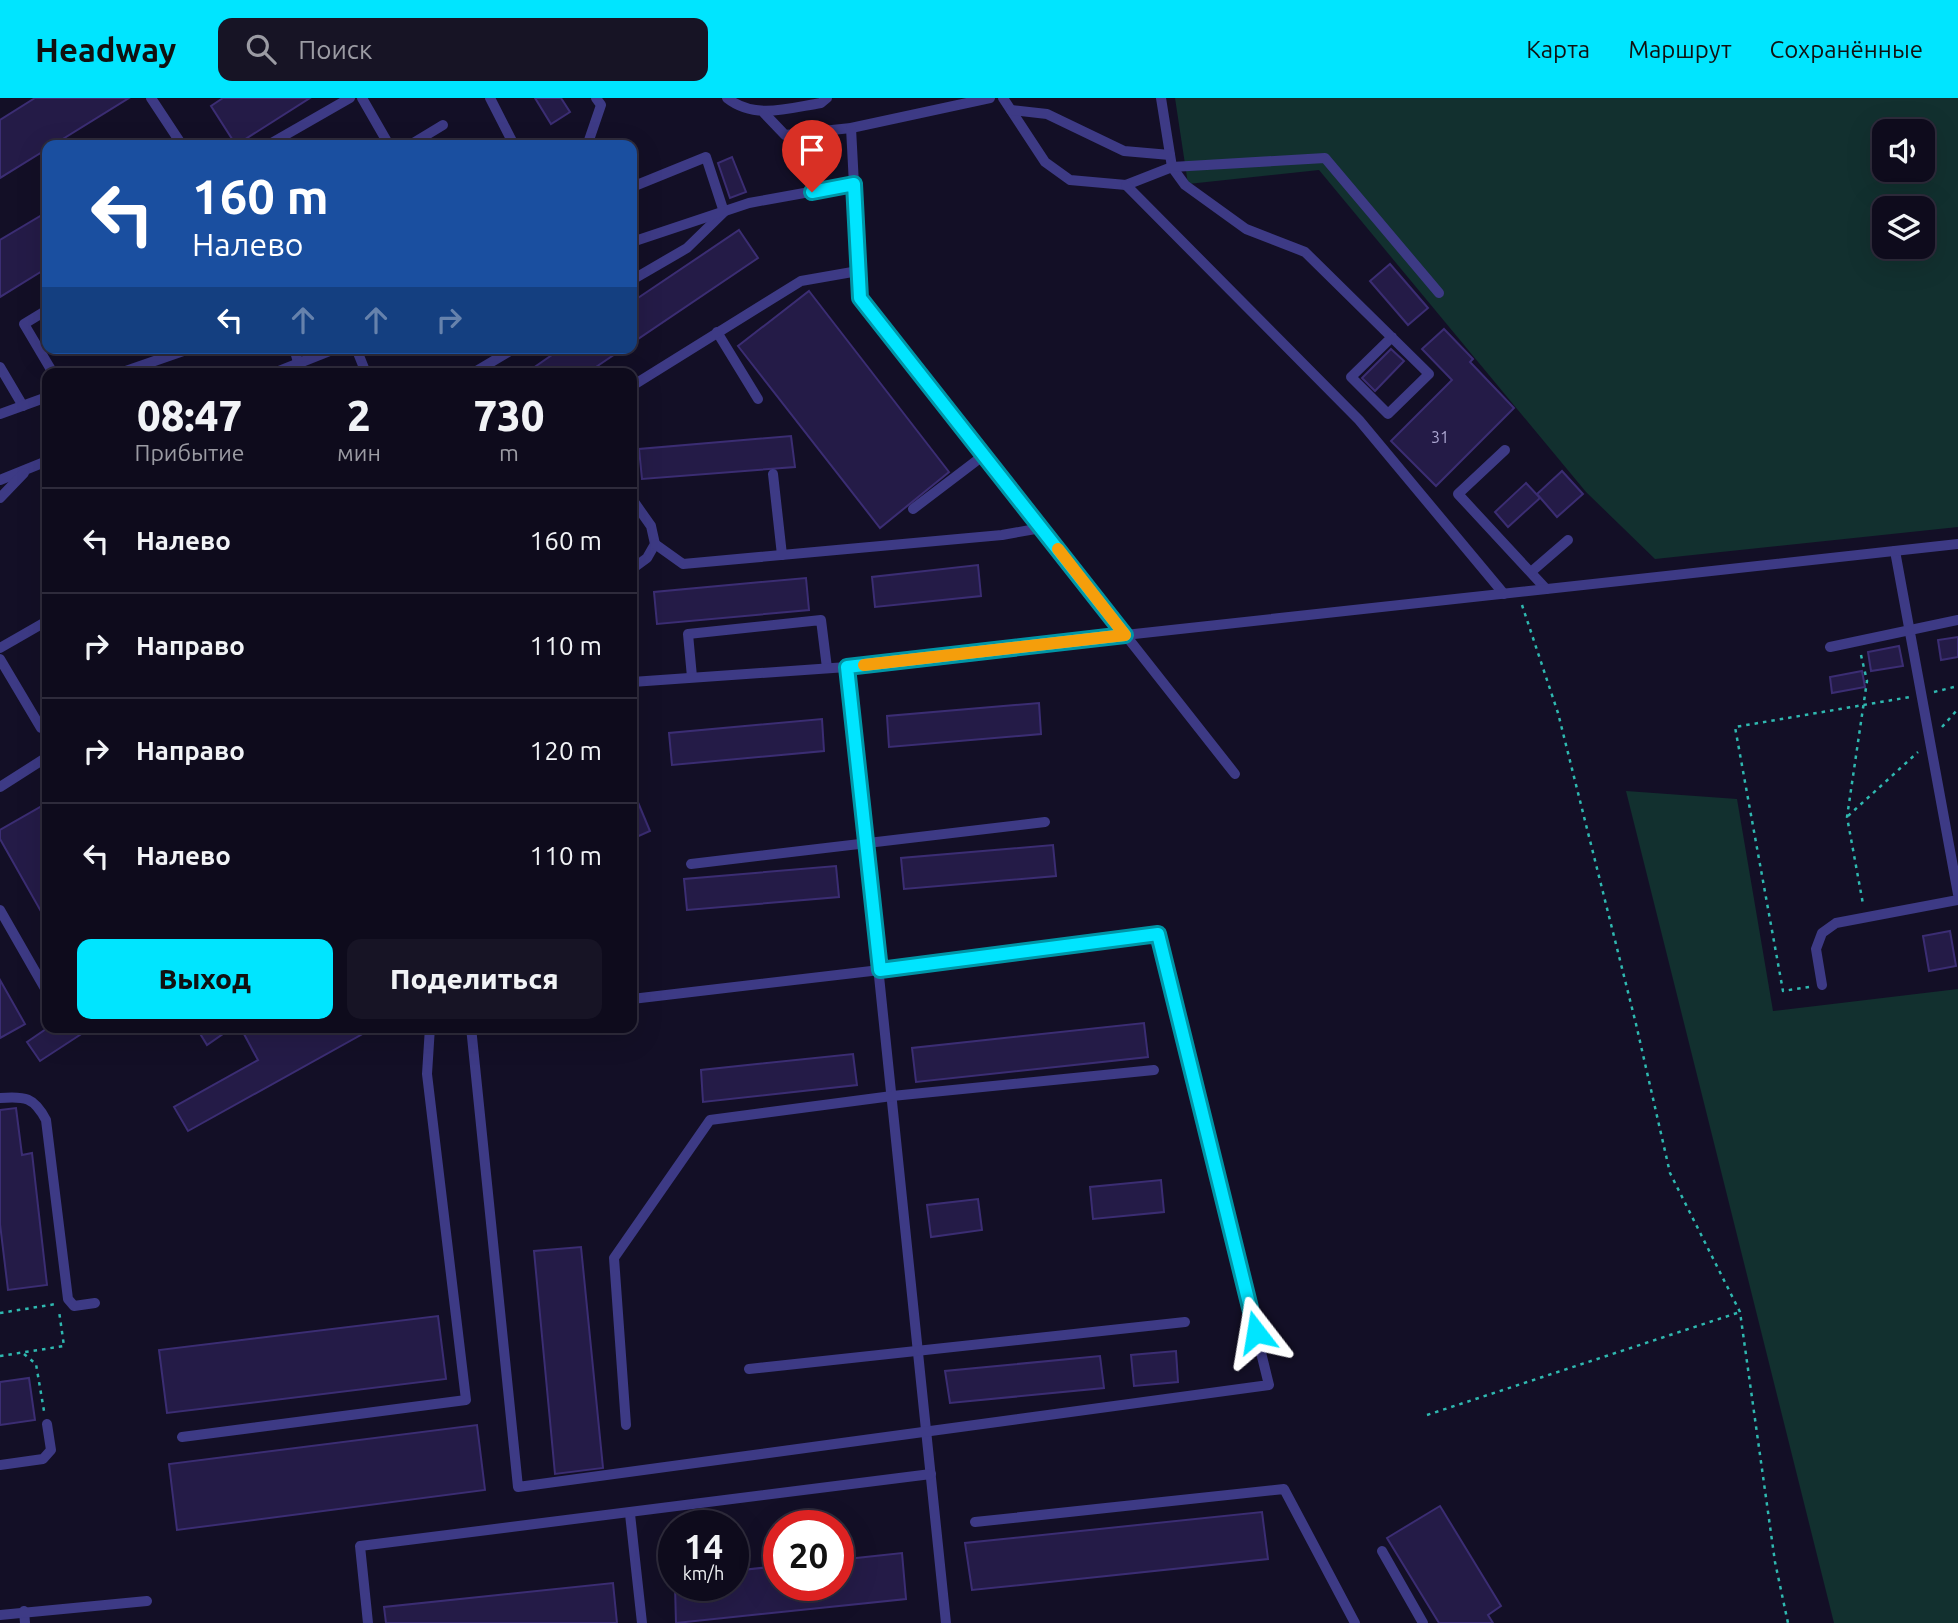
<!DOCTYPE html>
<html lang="ru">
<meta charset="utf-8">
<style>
body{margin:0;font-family:Ubuntu,sans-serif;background:#171425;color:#f1f3f6;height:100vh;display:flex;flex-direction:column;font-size:26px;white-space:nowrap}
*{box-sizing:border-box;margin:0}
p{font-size:23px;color:#9b9ba3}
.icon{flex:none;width:38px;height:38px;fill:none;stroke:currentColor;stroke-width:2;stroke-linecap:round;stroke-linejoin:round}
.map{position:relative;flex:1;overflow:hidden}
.panel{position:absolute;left:42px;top:270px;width:595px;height:665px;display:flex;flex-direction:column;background:#0e0b1c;border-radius:14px;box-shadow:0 7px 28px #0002,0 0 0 2px #2e2b3b}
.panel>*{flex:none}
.hud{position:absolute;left:42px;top:42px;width:595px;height:214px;border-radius:14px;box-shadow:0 7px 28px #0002,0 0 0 2px #2e2b3b;background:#1a4fa0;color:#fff;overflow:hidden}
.tools{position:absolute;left:1872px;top:21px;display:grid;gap:14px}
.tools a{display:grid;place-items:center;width:63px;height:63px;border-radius:14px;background:#0e0b1c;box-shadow:0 7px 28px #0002,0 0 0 2px #2e2b3b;font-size:35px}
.speed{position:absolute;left:658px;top:1412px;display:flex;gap:14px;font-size:35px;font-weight:700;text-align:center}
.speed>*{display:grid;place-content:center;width:91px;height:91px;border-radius:50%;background:#0e0b1c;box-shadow:0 7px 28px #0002,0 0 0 2px #2e2b3b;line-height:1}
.speed small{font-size:18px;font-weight:400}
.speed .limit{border:10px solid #d22;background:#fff;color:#111}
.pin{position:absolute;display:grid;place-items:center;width:60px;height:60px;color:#fff;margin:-72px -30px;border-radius:50% 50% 50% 0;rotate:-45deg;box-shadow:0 0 7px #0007}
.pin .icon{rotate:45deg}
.me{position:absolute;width:77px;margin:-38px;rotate:346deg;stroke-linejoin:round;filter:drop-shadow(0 0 5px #0008)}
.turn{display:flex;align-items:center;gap:24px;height:147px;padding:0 35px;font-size:32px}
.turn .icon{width:91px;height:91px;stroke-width:2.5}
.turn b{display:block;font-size:49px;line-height:60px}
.lanes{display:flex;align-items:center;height:66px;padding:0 35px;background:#0003;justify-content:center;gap:35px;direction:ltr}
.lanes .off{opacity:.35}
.eta{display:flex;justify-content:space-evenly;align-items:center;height:119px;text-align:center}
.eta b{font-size:42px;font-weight:800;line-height:49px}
.primary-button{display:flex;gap:14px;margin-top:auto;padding:14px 35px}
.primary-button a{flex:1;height:80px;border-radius:14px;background:#00e5ff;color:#111;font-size:28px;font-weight:800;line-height:80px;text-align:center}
.primary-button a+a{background:#171425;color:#f1f3f6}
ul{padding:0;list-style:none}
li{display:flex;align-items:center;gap:21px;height:105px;padding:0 35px;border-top:2px solid #2e2b3b}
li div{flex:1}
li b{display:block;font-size:26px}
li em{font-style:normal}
header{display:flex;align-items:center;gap:42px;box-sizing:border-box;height:98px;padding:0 35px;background:#00e5ff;color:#111}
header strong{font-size:33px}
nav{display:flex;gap:38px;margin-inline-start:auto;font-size:24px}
.search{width:490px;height:63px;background:#171425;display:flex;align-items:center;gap:18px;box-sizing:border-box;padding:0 24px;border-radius:14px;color:#9b9ba3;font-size:26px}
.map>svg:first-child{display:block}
</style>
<header>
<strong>Headway</strong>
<div class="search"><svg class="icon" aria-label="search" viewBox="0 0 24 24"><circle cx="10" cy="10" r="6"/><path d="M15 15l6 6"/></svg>Поиск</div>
<nav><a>Карта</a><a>Маршрут</a><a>Сохранённые</a></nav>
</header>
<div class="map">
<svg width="1958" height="1525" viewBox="0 0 1958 1525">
<rect width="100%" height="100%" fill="#130f26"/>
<g fill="#12302f" fill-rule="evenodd">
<path d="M1175 0H1958V429L1655 461 1586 394 1319 72 1188 86ZM1885 33H1923V72H1885ZM1885 110H1923V149H1885Z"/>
<path d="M1626 693 1737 701 1773 913 1958 891V1525H1834Z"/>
</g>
<g fill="#241b47" stroke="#3b2d73" stroke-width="2">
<path d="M35 0H129L53 47H47V51L0 80V22Z"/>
<path d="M223 0H310L236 47 211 8Z"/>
<path d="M535 0H561L570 14 551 26Z"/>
<path d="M732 59 746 94 730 100 718 65Z"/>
<path d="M47 114V170L0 199V142Z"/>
<path d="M739 132 758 160 632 245V204Z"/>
<path d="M1390 166 1428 210 1408 227 1370 183Z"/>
<path d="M809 193 949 374 880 430 738 248Z"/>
<path d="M1444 231 1473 261 1470 264 1514 310 1436 388 1391 343 1452 282 1422 251Z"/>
<path d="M562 250H624L587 275H526Z"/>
<path d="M1391 251 1404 263 1375 293 1362 280Z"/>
<path d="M791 338 795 369 642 381 639 351Z"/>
<path d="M1562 373 1583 396 1557 419 1537 396Z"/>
<path d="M1526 385 1540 400 1508 429 1495 414Z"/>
<path d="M978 467 981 498 875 509 872 479Z"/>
<path d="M806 480 809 512 657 526 654 494Z"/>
<path d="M1958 539V559L1941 562 1938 542Z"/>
<path d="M1899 548 1903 568 1871 573 1868 554Z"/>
<path d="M1862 573 1865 589 1832 595 1830 579Z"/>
<path d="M1039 605 1041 636 889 649 887 618Z"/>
<path d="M822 621 824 653 672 667 669 635Z"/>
<path d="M632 690 650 733 632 741Z"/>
<path d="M42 708 47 718V824L0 741V732Z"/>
<path d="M1053 747 1056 778 904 791 901 760Z"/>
<path d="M836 768 839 799 687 812 684 781Z"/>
<path d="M1950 833 1956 868 1929 873 1923 838Z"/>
<path d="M0 882 25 926 0 940Z"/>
<path d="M1144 925 1148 959 916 984 912 950Z"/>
<path d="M49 929H92L40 963 27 944Z"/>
<path d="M196 929H233L207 947Z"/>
<path d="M255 929H375L188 1033 174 1009 258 962 244 936Z"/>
<path d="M853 956 857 987 703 1004 701 972Z"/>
<path d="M16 1010 22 1057 32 1055 47 1187 8 1192 0 1126V1012Z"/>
<path d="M1161 1082 1164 1114 1093 1121 1090 1089Z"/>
<path d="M978 1101 982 1132 931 1139 927 1107Z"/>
<path d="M581 1149 603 1370 555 1376 534 1153Z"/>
<path d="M438 1218 446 1281 167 1315 159 1252Z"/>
<path d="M1176 1253 1178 1284 1134 1288 1131 1257Z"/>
<path d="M1100 1258 1104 1290 950 1305 945 1273Z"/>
<path d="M29 1280 35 1322 0 1327V1284Z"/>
<path d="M477 1327 485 1392 177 1432 169 1366Z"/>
<path d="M1440 1408 1501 1508 1488 1517 1493 1525H1439L1387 1440Z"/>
<path d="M1262 1414 1268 1461 972 1492 965 1445Z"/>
<path d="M902 1455 906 1501 676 1525 675 1488H733V1473L779 1468V1488H838V1462Z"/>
<path d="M613 1485 617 1525H386L384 1509Z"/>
</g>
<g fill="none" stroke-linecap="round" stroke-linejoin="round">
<g stroke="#2fb8b0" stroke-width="2.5" stroke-dasharray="3.5 5" stroke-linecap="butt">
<path d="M1522 507 1558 615 1636 926 1670 1075 1740 1214 1775 1464 1788 1525"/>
<path d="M1861 557 1867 583 1847 719 1863 806"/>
<path d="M1934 594 1958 588"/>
<path d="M1942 629 1958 611"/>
<path d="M1848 718 1918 654"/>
<path d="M1809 889 1783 893 1735 629 1910 599"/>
<path d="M0 1215 56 1206"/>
<path d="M24 1256 36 1266 44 1313"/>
<path d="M0 1258 64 1248 59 1213"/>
<path d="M1427 1317 1740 1214"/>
</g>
<g stroke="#3d3a85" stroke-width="10">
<path d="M151 0 182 47"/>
<path d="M362 0 389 47"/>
<path d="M490 0 514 47"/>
<path d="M727 0C755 22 789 10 821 5L827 0"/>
<path d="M1003 0 1045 64 1070 82 1126 87 1172 69 1185 87 1246 131 1305 154 1429 276 1388 316 1351 279 1392 239"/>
<path d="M1161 0 1172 69 1325 60 1439 195"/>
<path d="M1011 12 1047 16 1124 53 1170 57"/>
<path d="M764 15 785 37 851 30 990 0"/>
<path d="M851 30 860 200 1235 676"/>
<path d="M268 47 350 0"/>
<path d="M410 47 443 27"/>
<path d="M581 47 588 45 601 7 596 0"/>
<path d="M1126 87 1359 322 1504 496"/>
<path d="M632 89 706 59 724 114 687 150 632 182"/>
<path d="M632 144 749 105 854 86"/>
<path d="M47 212 24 226 53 275"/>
<path d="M717 234 758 301"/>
<path d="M294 250 301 275"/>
<path d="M356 250 366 275"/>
<path d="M0 269 23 308"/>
<path d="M120 275 192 250"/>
<path d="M274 275 337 250"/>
<path d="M473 275 515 250"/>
<path d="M632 288 801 183 858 173"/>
<path d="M0 316 47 299"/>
<path d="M1505 352 1458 396 1546 491"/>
<path d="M773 376 782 457"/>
<path d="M0 382 47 363"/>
<path d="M0 400 24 375"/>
<path d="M632 401 651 428 655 446 647 460 632 471"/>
<path d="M913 411 984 357"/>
<path d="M655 446 683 466 1002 437 1041 430"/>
<path d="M1895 453 1958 796"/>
<path d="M1531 474 1568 442"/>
<path d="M1830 549 1958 522"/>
<path d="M0 550 47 523"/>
<path d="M0 561 41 630"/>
<path d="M847 569 946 1525"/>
<path d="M692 579 688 536 821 522 827 570"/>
<path d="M632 584 847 569 1070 543 1958 446"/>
<path d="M0 689 47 659"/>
<path d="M691 766 1045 724"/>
<path d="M0 812 47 894"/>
<path d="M1822 887 1816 851 1822 835 1836 825 1958 802"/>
<path d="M471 929 518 1389 1269 1287 1158 836 880 872 632 901"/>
<path d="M0 1000C25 998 34 999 46 1022L68 1201 74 1208 95 1205"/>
<path d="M749 1271 1185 1224"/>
<path d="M626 1327 614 1160 710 1022 892 998 1154 972"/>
<path d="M182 1339 466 1302 427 976 430 929"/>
<path d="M0 1367 43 1361 51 1352 47 1326"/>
<path d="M630 1416 642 1525"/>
<path d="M975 1424 1284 1391 1355 1525"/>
<path d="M1382 1453 1423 1525"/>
<path d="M24 1513 25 1525"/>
<path d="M0 1517 147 1503"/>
<path d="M368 1525 360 1448 931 1376"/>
</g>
</g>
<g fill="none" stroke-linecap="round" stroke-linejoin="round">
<defs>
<path id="route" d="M812 94 854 86 860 200 1125 537 847 569 880 872 1158 836 1256 1234"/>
</defs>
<use href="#route" stroke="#0095a6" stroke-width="18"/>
<use href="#route" stroke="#00e5ff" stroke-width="12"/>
<path stroke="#f59e0b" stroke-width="12" d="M864 567 1125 537 1058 451"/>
</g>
<g text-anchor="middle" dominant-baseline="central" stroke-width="7" stroke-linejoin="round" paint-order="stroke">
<g font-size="16" fill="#aca6d1">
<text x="1440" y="339">31</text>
</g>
</g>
</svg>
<div class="tools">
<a><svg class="icon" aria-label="sound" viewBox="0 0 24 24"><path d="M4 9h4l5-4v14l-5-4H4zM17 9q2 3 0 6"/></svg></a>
<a><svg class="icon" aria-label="layers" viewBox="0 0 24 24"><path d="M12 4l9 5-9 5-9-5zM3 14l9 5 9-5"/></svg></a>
</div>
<div class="speed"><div>14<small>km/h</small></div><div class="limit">20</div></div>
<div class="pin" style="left:812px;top:94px;background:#d93025"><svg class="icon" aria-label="arrive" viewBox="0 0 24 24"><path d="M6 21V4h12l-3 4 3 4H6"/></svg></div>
<svg class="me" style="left:1256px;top:1234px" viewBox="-20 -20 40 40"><path d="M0-17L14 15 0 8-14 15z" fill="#00e5ff" stroke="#fff" stroke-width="4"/></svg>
<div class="hud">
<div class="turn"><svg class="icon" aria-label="left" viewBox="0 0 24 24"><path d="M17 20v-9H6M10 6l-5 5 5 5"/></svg><div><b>160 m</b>Налево</div></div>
<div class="lanes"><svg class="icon" aria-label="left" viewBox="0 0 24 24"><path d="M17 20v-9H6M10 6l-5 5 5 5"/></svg><svg class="icon off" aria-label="ahead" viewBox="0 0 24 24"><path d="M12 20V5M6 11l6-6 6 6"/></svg><svg class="icon off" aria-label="ahead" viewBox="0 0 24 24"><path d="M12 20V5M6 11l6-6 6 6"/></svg><svg class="icon off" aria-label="right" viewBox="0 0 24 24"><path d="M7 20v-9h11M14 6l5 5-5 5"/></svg></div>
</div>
<section class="panel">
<div class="eta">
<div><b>08:47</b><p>Прибытие</p></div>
<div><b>2</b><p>мин</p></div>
<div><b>730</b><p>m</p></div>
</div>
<ul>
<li><svg class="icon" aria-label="left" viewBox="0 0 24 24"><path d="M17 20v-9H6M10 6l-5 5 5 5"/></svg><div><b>Налево</b></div><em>160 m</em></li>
<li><svg class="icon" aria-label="right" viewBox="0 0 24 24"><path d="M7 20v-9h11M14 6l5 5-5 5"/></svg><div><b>Направо</b></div><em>110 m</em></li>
<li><svg class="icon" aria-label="right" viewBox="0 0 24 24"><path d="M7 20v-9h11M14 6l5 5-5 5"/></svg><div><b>Направо</b></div><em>120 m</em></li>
<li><svg class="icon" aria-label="left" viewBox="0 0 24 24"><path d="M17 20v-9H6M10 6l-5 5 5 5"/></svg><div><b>Налево</b></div><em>110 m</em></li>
</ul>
<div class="primary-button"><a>Выход</a><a>Поделиться</a></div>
</section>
</div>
